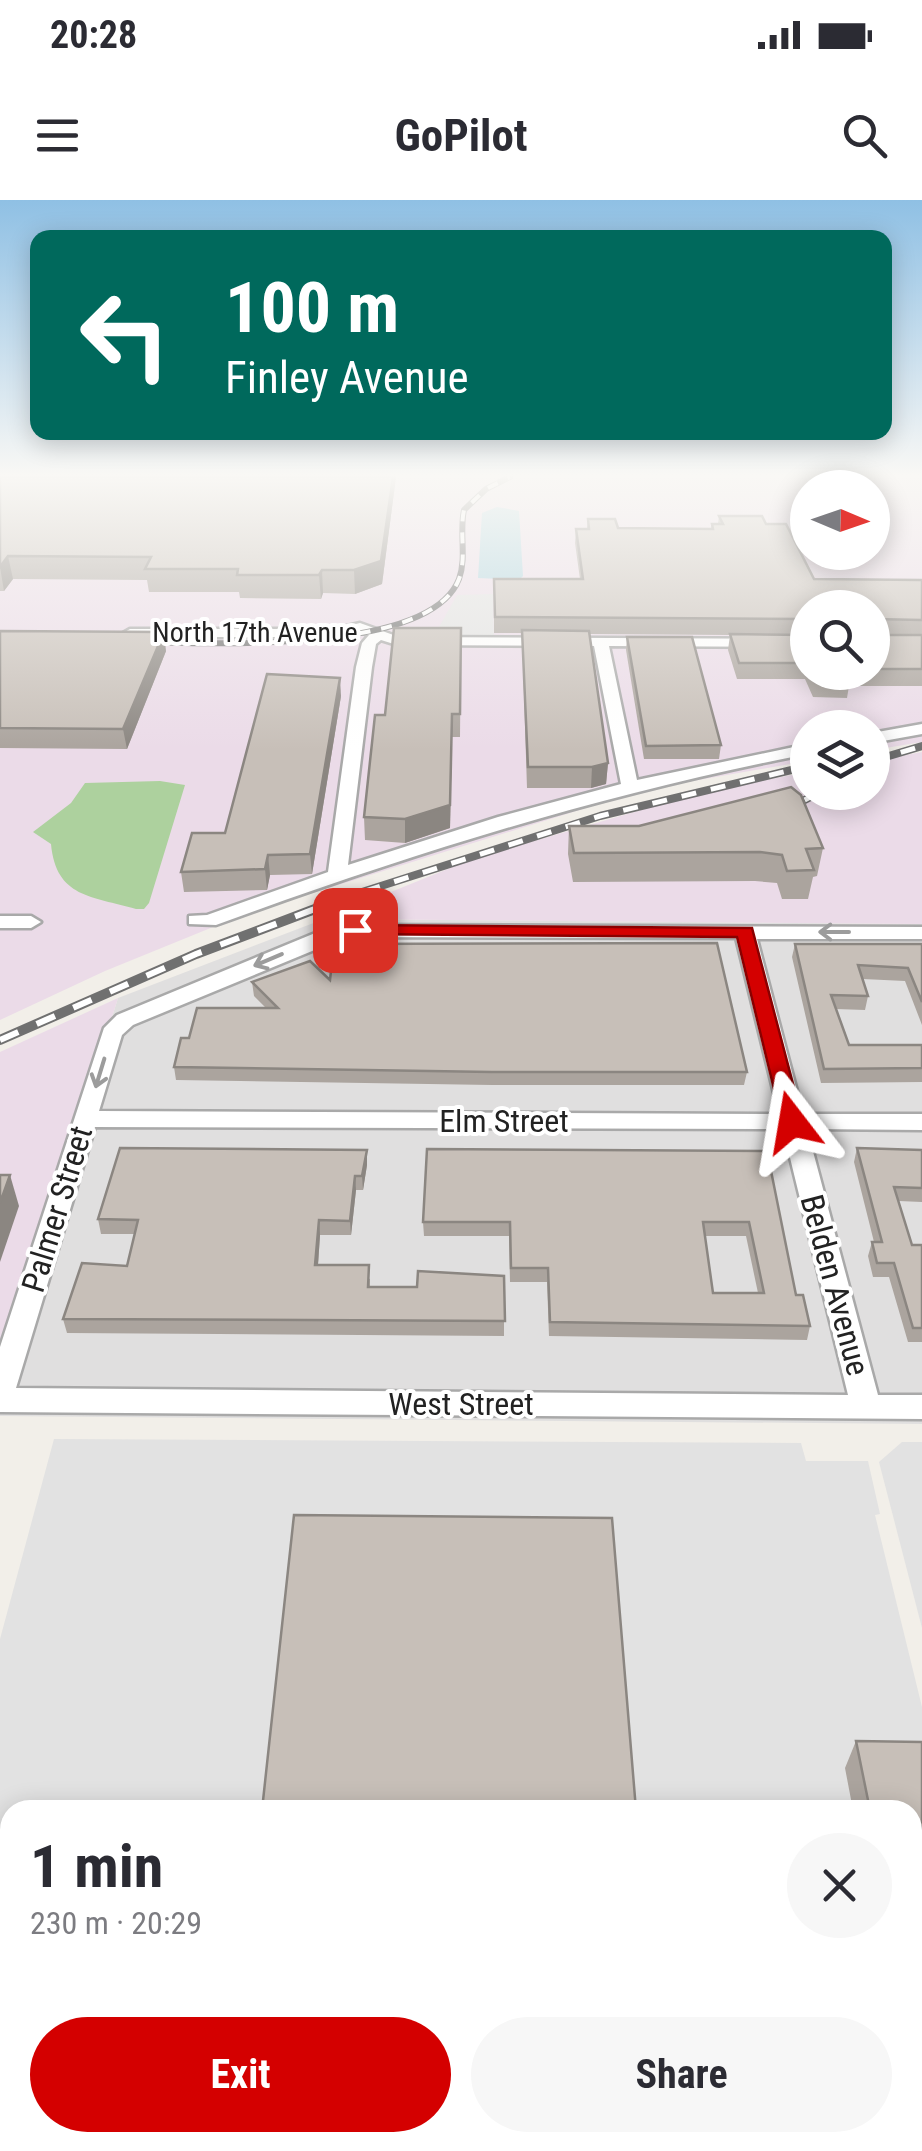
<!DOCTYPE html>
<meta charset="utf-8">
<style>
body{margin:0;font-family:"Roboto Condensed",sans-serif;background:#f7f7f7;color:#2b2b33;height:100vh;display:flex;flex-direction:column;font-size:38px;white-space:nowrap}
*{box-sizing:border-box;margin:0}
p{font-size:32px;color:#7c7c81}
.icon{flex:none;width:55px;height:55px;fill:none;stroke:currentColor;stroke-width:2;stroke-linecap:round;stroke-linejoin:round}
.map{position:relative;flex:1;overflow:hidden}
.details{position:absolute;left:0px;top:1600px;width:922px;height:352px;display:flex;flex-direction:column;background:#fff;border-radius:30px 30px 0 0;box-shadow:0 5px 25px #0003}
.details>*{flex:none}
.guide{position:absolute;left:30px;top:30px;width:862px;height:210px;border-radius:20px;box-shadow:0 5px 25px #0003;background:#00695c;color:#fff;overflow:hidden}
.needle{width:65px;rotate:92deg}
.fabs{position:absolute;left:790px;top:270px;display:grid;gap:20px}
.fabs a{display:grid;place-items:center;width:100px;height:100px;border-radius:50%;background:#fff;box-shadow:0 5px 25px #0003;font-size:50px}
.pin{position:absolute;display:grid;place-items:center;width:85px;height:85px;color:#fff;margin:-42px;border-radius:20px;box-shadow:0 5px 15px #0006}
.me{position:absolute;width:110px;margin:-55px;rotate:346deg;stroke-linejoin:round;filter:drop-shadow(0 0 8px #0008)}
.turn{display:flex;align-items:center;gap:35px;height:210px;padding:0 30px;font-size:45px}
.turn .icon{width:130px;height:130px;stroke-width:2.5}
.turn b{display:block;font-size:70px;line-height:85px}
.round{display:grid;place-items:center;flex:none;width:105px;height:105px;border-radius:52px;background:#f7f7f7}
.head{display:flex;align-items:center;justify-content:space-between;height:170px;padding:0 30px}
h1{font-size:60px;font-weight:700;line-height:75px}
.action{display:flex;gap:20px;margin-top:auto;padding:20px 30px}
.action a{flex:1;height:115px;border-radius:60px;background:#d40000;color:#fff;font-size:40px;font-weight:700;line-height:115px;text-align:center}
.action a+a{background:#f7f7f7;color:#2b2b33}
.status{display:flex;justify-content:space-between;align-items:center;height:70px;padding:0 50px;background:#fff;direction:ltr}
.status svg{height:28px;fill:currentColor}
header{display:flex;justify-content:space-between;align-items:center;height:130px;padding:0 30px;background:#fff;font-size:45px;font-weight:700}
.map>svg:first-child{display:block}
</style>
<div class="status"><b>20:28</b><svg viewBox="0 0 49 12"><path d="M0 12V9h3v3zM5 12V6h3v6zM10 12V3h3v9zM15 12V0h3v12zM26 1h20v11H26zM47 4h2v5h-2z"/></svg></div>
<header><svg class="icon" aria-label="menu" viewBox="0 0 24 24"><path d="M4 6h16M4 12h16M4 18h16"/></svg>GoPilot<svg class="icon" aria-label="search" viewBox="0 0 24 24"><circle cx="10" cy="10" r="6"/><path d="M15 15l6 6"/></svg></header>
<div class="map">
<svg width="922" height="1951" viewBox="0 0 922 1951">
<rect width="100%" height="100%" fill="#f2efe9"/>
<path fill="#e0dfdf" d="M324 719 922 724V1224L0 1216V1173L118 798Z"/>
<g fill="#ebdbe8" fill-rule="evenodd">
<path d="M0 277H922V542L873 550 872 528H808L807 561 647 589 245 714 105 771 0 820ZM808 288H872V352H808ZM808 408H872V472H808Z"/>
<path d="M922 552V724L324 719 475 658 700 593 807 572 808 592H872L873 561Z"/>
<path d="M118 798 0 1173V852Z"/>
</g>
<path fill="#add19e" d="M160 581 185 585 149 703 144 709H136C92 696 56 698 51 644L33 632 71 603 85 583Z"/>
<g fill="#e2e2e2">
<path d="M493 394 494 437 434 436 457 395Z"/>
<path d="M54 1239 801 1243 806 1261H868L880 1314 875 1315 922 1507V1951H657V1943L912 1942V1610H10V1942L233 1943 232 1951H0V1439Z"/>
<path d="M902 1242H922V1428L879 1262Z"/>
</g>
<path fill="#aad3df" d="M497 307 519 311 523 376 519 380 478 378 482 313Z"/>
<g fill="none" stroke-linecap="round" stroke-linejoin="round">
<defs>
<g id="street">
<path d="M360 423 399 437 808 439V447L609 446 637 580 808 544V554C605 593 410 654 216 725L189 724V716L207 715 328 672 356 467 362 443 369 435 359 432 334 437H130L123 433 130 429H334ZM381 440 397 445 594 446 621 584 498 617 348 665 372 467 376 444Z"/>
<path d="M922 524V534L872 543V533Z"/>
<path d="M0 716H31L41 722 31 728H0Z"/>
<path d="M346 725 922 727V739H757L803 914H922V930L807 929 878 1195H922V1219L0 1212V1147L104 828 117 815 320 731ZM346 737 736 738 779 914 99 911 122 835 133 825ZM95 927 783 929 848 1195 16 1188Z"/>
</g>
</defs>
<use href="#street" stroke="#a9a9a9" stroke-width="5"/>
<use href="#street" fill="#fff" fill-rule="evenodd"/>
<defs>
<path id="rail-far2" d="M140 442C209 443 430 455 459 379 467 357 459 333 464 310L486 289 510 277"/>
<g id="rail-far1">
<path d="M872 561 922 546"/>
<path d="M778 614 820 592"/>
<path d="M337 700 600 616 808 566"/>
</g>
<path id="rail" d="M0 840 196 754 344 698"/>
</defs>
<use href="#rail-far2" stroke="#707070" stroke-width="6"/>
<use href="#rail-far1" stroke="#707070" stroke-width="8"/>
<use href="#rail" stroke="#707070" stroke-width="10"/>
<use href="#rail-far2" stroke="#fff" stroke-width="4" stroke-dasharray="11" stroke-linecap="butt"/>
<use href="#rail-far1" stroke="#fff" stroke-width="5" stroke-dasharray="15" stroke-linecap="butt"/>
<use href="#rail" stroke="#fff" stroke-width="6" stroke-dasharray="20" stroke-linecap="butt"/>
</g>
<g fill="#aba49e" fill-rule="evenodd">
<path d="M0 277H396L382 384 355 394 323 393 321 399 240 398 239 392H149L147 380 13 379 4 391H0Z"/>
<path d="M719 316 766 324 814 379 922 380V486H849L847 498 813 497 805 479H737L728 450 730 435 590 434 608 563 606 584 591 588H527L522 433H494V379H580L575 343 576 329H587L588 319 618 328 711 329 712 324H718ZM808 408H872V472H808Z"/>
<path d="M461 428 460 537H452L450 628 405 643 365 640 364 617 385 515Z"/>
<path d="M0 431 166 451 127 549 0 548Z"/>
<path d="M627 437 721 545 719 559H644L626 450Z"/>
<path d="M341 496 312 674 270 675 267 690 184 692 181 672 225 633Z"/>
<path d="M569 626 823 648 817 676 813 677 808 699H782L777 683 755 681 573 682 568 654Z"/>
<path d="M795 744H922V825L905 781 863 779 868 796 865 810 836 809 849 845H922V882L821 883 792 757Z"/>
<path d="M330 780 747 872 744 885H492L176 880 174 867 189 838 266 808 254 796 252 782Z"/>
<path d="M857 948 922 950V1002L899 1001 912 1045H922V1142H908L889 1077H873L868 1056 872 1042H874L854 962Z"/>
<path d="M767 951 796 1095 810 1126 807 1140 549 1136 547 1082H510L509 1036H424L423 1022ZM705 1036H746L758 1093H713Z"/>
<path d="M367 965 363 990H356L351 1035H320L318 1065 370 1079V1087H417L504 1076V1136L67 1133 63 1119 127 1066 135 1034H101L98 1019Z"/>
<path d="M856 1541 922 1542V1855H912V1610H853L845 1568Z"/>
</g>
<g fill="#8b8681">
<path d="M393 277H396L382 384 355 394 354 370Z"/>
<path d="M8 356 13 379 4 391 0 367Z"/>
<path d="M322 370 323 393 321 399 319 375Z"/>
<path d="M164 432 166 451 127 549 123 529Z"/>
<path d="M340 478 341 496 312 674 310 654Z"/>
<path d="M452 537 450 628 405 643V619Z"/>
<path d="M608 563 606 584 591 588 592 567Z"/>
<path d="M268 655 270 675 267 690 265 669Z"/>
<path d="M367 950V965L363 990 362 976Z"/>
<path d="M10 975 19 1006 0 1062V1003Z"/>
<path d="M355 976 356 990 351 1035 350 1021Z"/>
<path d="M319 1020 320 1035 317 1079 315 1065Z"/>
</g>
<g fill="#c7bfb8" stroke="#8b8681" stroke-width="2.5" fill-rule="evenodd">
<path d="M0 277H393L381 361 354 370H322L319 375H237L238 369H145L151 357 8 356 0 367Z"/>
<path d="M719 316H762L766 324H786L814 379 922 380V420L875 419 872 428V408H808V419L495 417 494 379H583L576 329H589L588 319H615L618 328 713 329 712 324H723Z"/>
<path d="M394 428H461L460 514H452L450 605 405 619 364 617 375 515H385Z"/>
<path d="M522 430 589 431 608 563 592 567H528Z"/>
<path d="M0 431 164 432 123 529 0 528Z"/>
<path d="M872 432 875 435H922V469H872Z"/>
<path d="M730 434 808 435V463H739Z"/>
<path d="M627 437H692L721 545 646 546Z"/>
<path d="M812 472H846L850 481 816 480Z"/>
<path d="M267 474 340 478 310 654 268 655 265 669 181 672 192 633H225Z"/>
<path d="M791 587 801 595 823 648 806 649 814 670 787 671 782 655 760 652 574 653 569 626H639Z"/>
<path d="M717 743 747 872H492L174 867 181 838H189L197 808H278L252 782 310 761 330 780 334 744Z"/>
<path d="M795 744H922V802L908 768 858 765 868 796 831 795 849 845H922V868L824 869Z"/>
<path d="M120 948 367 950 362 976H355L350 1021 319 1020 315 1065H369L368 1087H417L418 1071 504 1076 505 1121 63 1119 82 1063 127 1066 138 1020 98 1019Z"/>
<path d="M857 948 922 950V988L894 987 912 1045H922V1128H913L894 1063H877L872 1042H882Z"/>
<path d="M427 949 767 951 796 1095H803L810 1126 550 1122 548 1068H511L510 1022H423ZM703 1022H749L764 1093H713Z"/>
<path d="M0 975H10L0 1003Z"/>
<path d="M294 1315 612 1318 636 1610H262Z"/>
<path d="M856 1541 922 1542V1833H914L912 1825V1610H870Z"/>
<path d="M225 1942H663L664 1951H224Z"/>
</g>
<defs><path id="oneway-shaft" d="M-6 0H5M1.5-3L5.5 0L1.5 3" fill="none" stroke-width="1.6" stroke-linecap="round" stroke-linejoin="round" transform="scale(2.5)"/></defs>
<g stroke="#9c9c9c">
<use href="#oneway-shaft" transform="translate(834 732) rotate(-180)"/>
<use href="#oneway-shaft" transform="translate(268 760) rotate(157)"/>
<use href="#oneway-shaft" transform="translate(100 873) rotate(107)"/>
</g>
<linearGradient id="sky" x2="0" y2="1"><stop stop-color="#8fc0e4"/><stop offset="0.5" stop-color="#f9f8f5"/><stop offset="1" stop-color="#f9f8f5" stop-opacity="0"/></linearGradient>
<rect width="922" height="550" fill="url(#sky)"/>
<path fill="#d40000" stroke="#8a0000" stroke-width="2.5" d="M355 725 752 728 803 922 792 929 782 922 737 737 349 734V727Z"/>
<g text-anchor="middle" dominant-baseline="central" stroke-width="8" stroke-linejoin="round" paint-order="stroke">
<g font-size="28" fill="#222" stroke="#fff">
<text x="255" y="432">North 17th Avenue</text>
</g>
<g font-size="32" fill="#222" stroke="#fff">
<text x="504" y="921">Elm Street</text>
<text transform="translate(57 1009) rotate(-73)">Palmer Street</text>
<text transform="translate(835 1085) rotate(75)">Belden Avenue</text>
<text x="461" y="1204">West Street</text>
</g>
</g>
</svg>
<div class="fabs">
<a><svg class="needle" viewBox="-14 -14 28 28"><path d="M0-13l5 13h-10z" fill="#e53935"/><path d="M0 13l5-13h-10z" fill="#7c7c81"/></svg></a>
<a><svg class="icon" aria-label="search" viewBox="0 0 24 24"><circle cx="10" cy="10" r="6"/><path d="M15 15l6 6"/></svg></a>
<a><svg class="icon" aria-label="layers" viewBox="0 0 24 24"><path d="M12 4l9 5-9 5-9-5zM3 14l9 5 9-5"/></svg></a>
</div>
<div class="pin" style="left:355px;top:730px;background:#d93025"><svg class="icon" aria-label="arrive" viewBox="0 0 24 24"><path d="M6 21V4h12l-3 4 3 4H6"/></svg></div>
<svg class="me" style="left:792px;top:922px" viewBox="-20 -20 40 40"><path d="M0-17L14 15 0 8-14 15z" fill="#d40000" stroke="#fff" stroke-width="4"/></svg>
<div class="guide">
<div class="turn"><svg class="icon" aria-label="left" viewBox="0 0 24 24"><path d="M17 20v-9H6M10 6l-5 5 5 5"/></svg><div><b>100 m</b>Finley Avenue</div></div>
</div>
<section class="details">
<div class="head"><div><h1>1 min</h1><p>230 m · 20:29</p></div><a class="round"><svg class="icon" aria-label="close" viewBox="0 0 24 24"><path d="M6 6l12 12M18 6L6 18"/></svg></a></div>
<div class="action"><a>Exit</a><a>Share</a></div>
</section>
</div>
